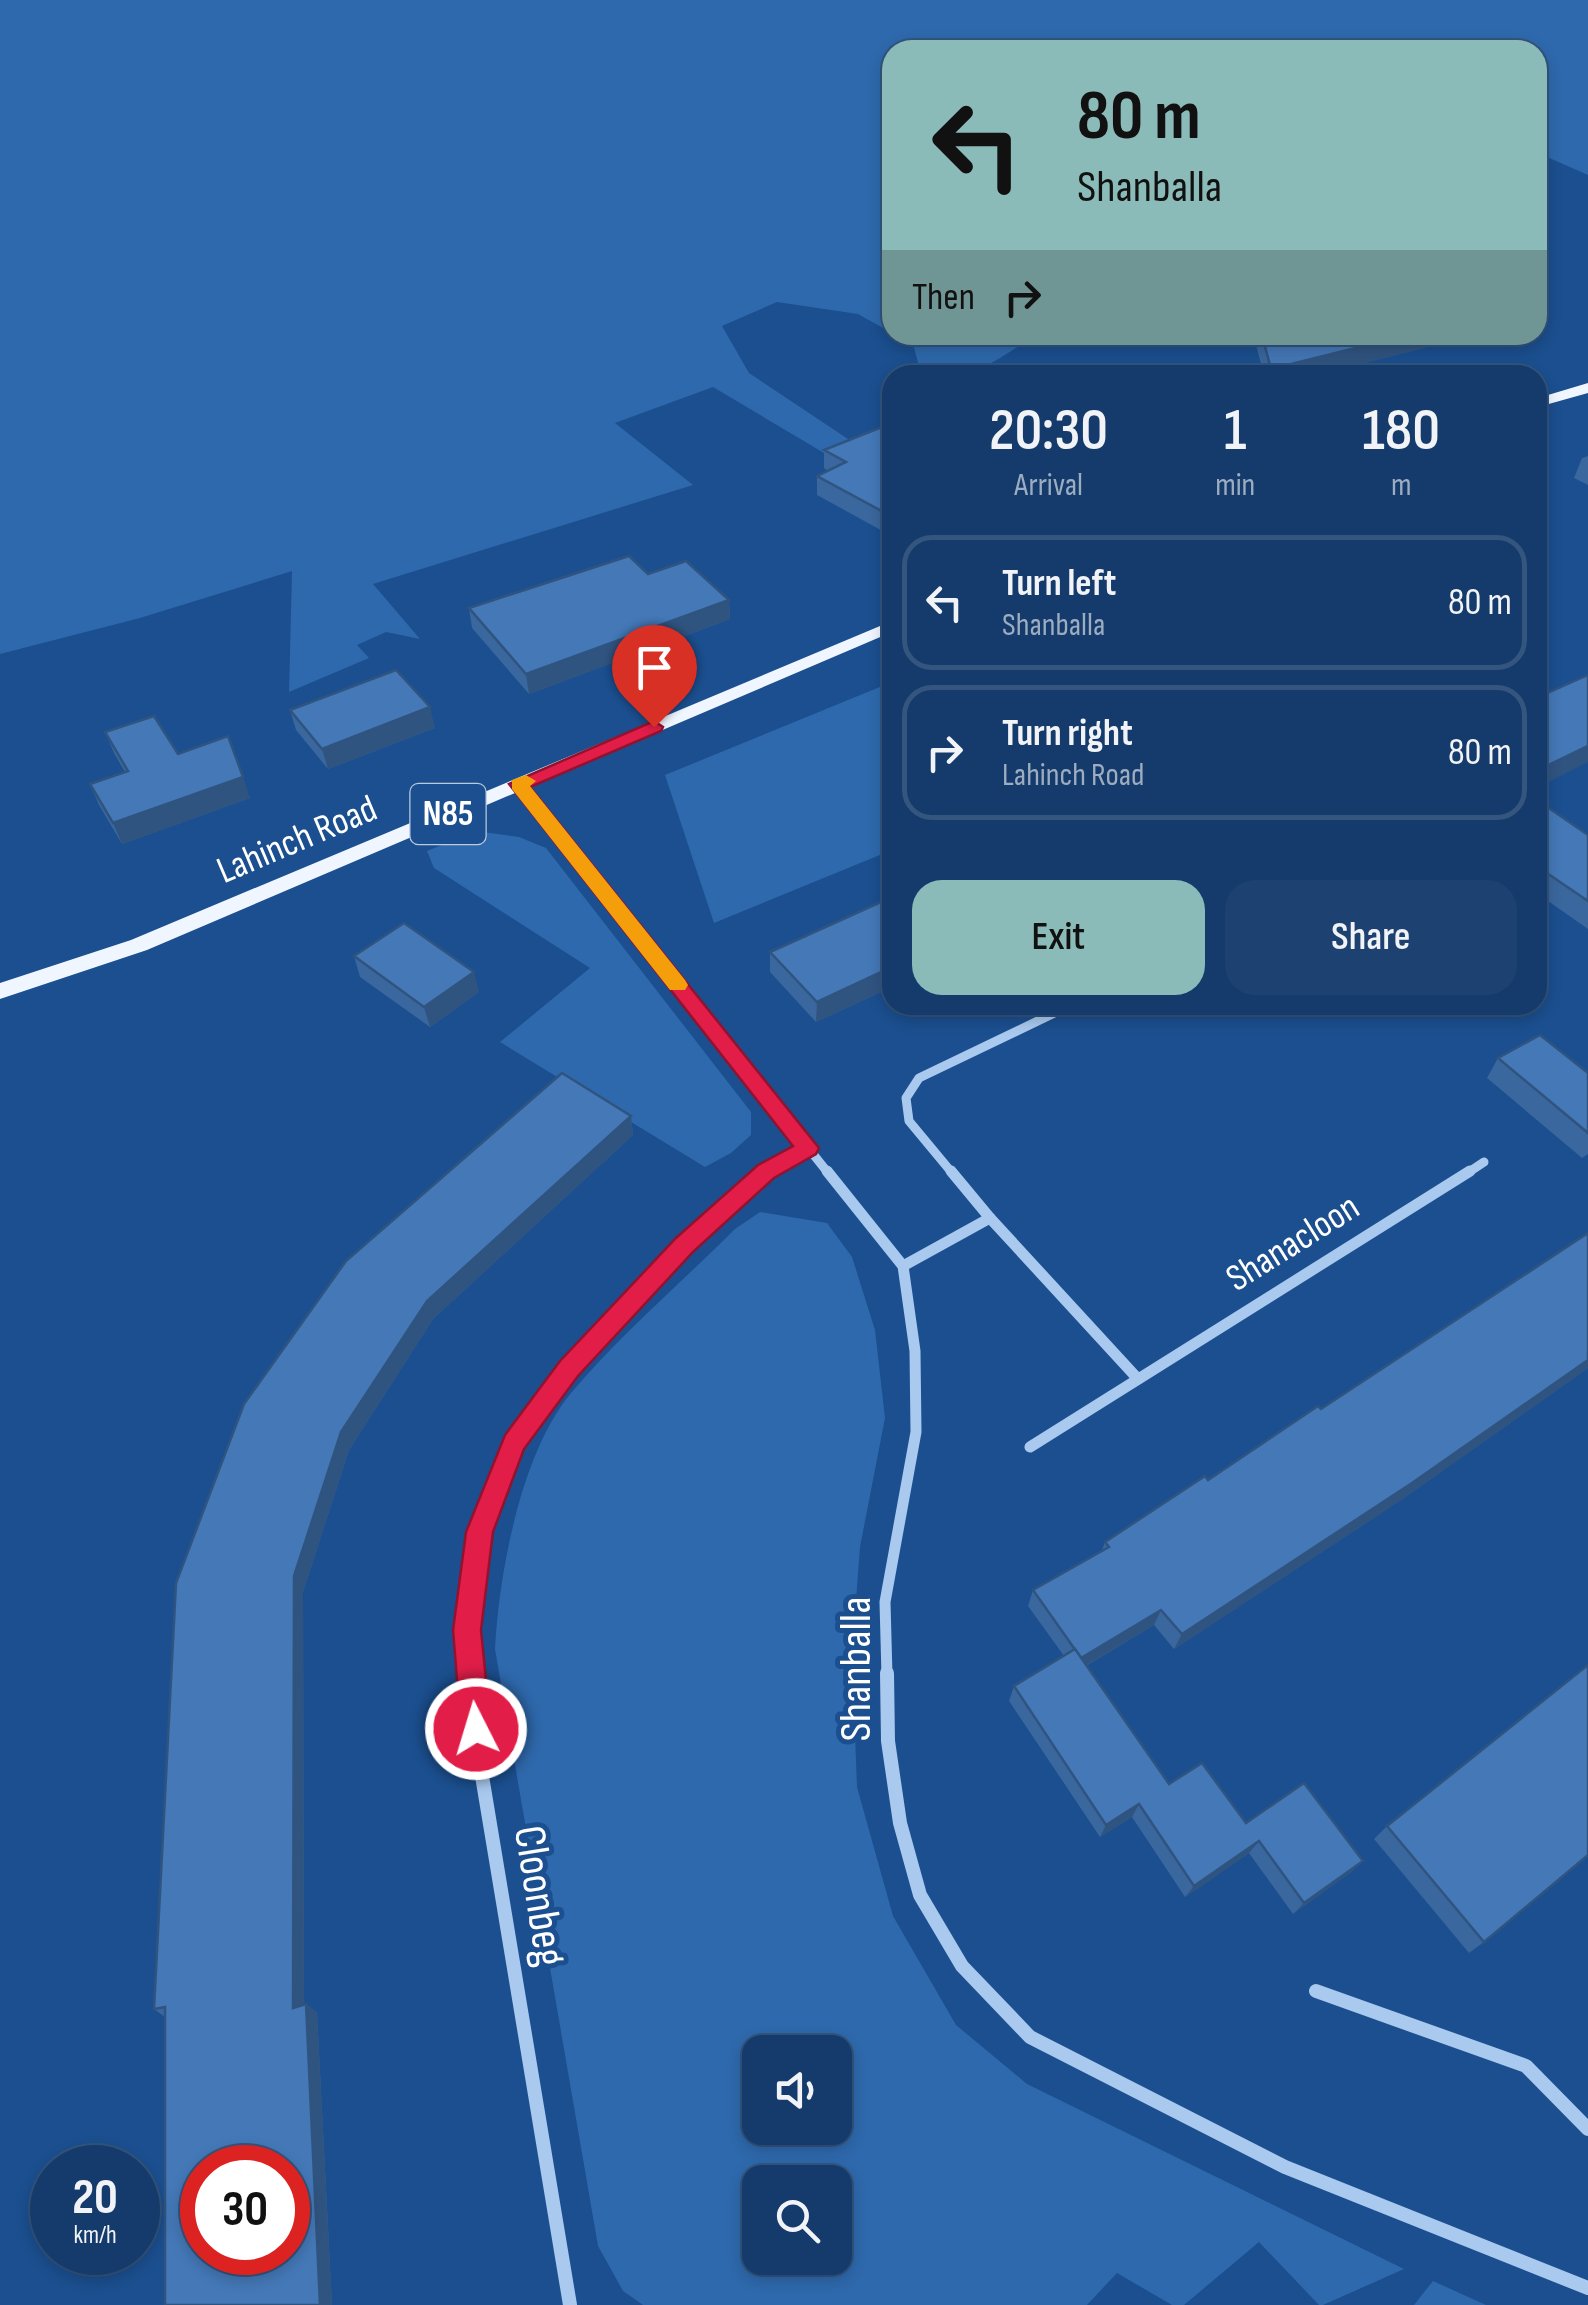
<!DOCTYPE html>
<style>
body{margin:0;font-family:"Sofia Sans Condensed",sans-serif;background:#1d4271;color:#f1f3f6;height:100vh;display:flex;flex-direction:column;font-size:38px;white-space:nowrap}
*{box-sizing:border-box;margin:0}
p{font-size:32px;color:#9dadc1}
.icon{flex:none;width:55px;height:55px;fill:none;stroke:currentColor;stroke-width:2;stroke-linecap:round;stroke-linejoin:round}
.map{position:relative;flex:1;overflow:hidden}
.drawer{position:absolute;left:882px;top:365px;width:665px;height:650px;display:flex;flex-direction:column;background:#143b6b;border-radius:30px;box-shadow:0 5px 15px #0003,0 0 0 2px #33557e}
.drawer>*{flex:none}
.top-card{position:absolute;left:882px;top:40px;width:665px;height:305px;border-radius:30px;box-shadow:0 5px 15px #0003,0 0 0 2px #33557e;background:#8bbbb9;color:#111;overflow:hidden}
.fabs{position:absolute;left:742px;top:2035px;display:grid;gap:20px}
.fabs a{display:grid;place-items:center;width:110px;height:110px;border-radius:20px;background:#143b6b;box-shadow:0 5px 15px #0003,0 0 0 2px #33557e;font-size:50px}
.speed{position:absolute;left:30px;top:2145px;display:flex;gap:20px;font-size:50px;font-weight:700;text-align:center}
.speed>*{display:grid;place-content:center;width:130px;height:130px;border-radius:50%;background:#143b6b;box-shadow:0 5px 15px #0003,0 0 0 2px #33557e;line-height:1}
.speed small{font-size:25px;font-weight:400}
.speed .limit{border:15px solid #d22;background:#fff;color:#111}
.pin{position:absolute;display:grid;place-items:center;width:85px;height:85px;color:#fff;margin:-102px -42px;border-radius:50% 50% 50% 0;rotate:-45deg;box-shadow:0 0 10px #0007}
.pin .icon{rotate:45deg}
.me{position:absolute;width:110px;margin:-55px;rotate:355deg;stroke-linejoin:round;filter:drop-shadow(0 0 8px #0008)}
.turn{display:flex;align-items:center;gap:35px;height:210px;padding:0 30px;font-size:45px}
.turn .icon{width:130px;height:130px;stroke-width:2.5}
.turn b{display:block;font-size:70px;line-height:85px}
.then{display:flex;align-items:center;height:95px;padding:0 30px;background:#0003;gap:20px;font-size:38px}
.eta{display:flex;justify-content:space-evenly;align-items:center;height:170px;text-align:center}
.eta b{font-size:60px;font-weight:600;line-height:70px}
.primary-button{display:flex;gap:20px;margin-top:auto;padding:20px 30px}
.primary-button a{flex:1;height:115px;border-radius:30px;background:#8bbbb9;color:#111;font-size:40px;font-weight:600;line-height:115px;text-align:center}
.primary-button a+a{background:#1d4271;color:#f1f3f6}
ul{padding:0;list-style:none}
li{display:flex;align-items:center;gap:30px;height:135px;margin:0 20px 15px;padding:0 10px;border:5px solid #33557e;border-radius:30px}
li div{flex:1}
li b{display:block;font-size:38px}
li em{font-style:normal}
.map>svg:first-child{display:block}
</style>
<div class="map">
<svg width="1588" height="2305" viewBox="0 0 1588 2305">
<rect width="100%" height="100%" fill="#1b4f8f"/>
<g fill="#2e69ad" fill-rule="evenodd">
<path d="M0 0H1588V175L1538 153V50H892V333L858 314 777 302 722 326 749 373 854 443 824 453 713 387 615 423 693 485 373 584 420 639 386 632 357 645 369 658 289 692 292 571 140 618 0 654Z"/>
<path d="M896 335H1030L1024 343C993 362 958 389 920 370L913 344Z"/>
<path d="M892 682V850L714 923 665 775Z"/>
<path d="M476 831 519 837 546 848 751 1112V1135L731 1153 705 1167 500 1042 590 968 434 868 427 851Z"/>
<path d="M760 1212 827 1223 852 1257 875 1330 885 1418 860 1547 852 1654 857 1787 893 1916 956 2025 1027 2084 1404 2269 1323 2305H1319L1259 2242 1184 2305H1172L1117 2273 1087 2305H643L623 2291 598 2246 495 1649C499 1573 521 1453 571 1393 619 1336 681 1283 735 1229ZM760 2052H835V2128H760ZM760 2182H835V2258H760Z"/>
<path d="M1433 2281 1486 2305H1414Z"/>
</g>
<g fill="none" stroke-linecap="round" stroke-linejoin="round">
<g stroke="#a9c9ee" stroke-width="9">
<path d="M518 785 829 1174"/>
<path d="M769 1174 808 1148"/>
<path d="M953 1174 909 1121 906 1098 919 1078 1071 1005"/>
<path d="M1466 1174 1484 1162"/>
</g>
<g stroke="#a9c9ee" stroke-width="11">
<path d="M827 1171 903 1266 915 1351 916 1432 885 1602 887 1676"/>
<path d="M990 1218 1138 1379"/>
<path d="M903 1266 990 1218 951 1171"/>
<path d="M1030 1447 1470 1171"/>
<path d="M470 1676C460 1501 521 1422 633 1300 677 1254 720 1208 772 1171"/>
</g>
<g stroke="#a9c9ee" stroke-width="14">
<path d="M470 1673 480 1764 570 2305"/>
<path d="M887 1673 888 1741 900 1823 920 1895 962 1966 1030 2037 1285 2167 1588 2288"/>
<path d="M1316 1991 1526 2066 1588 2129"/>
</g>
<g fill="#f0f6ff" fill-rule="evenodd">
<path d="M1588 383V393L1538 407V398Z"/>
<path d="M892 621V632L147 950 0 999V983L131 940Z"/>
</g>
</g>
<g fill="#3a679d">
<path d="M1259 335H1461L1460 339 1316 375H1264L1256 345Z"/>
<path d="M892 423V531L888 534 817 495V476L828 471 824 468V450Z"/>
<path d="M1588 456V485L1574 478 1582 458Z"/>
<path d="M648 574 729 600 730 619 529 694 472 628 469 608Z"/>
<path d="M290 710 435 728 328 769 296 730Z"/>
<path d="M105 732 178 754 250 798 122 844 99 805 90 784 125 772 114 753Z"/>
<path d="M1538 803 1588 835V929L1538 894Z"/>
<path d="M892 897V987L816 1022 770 972V952Z"/>
<path d="M354 956 479 992 430 1027 360 977Z"/>
<path d="M1498 1058 1588 1073V1154L1582 1158 1487 1078Z"/>
<path d="M631 1116 633 1135 433 1319 349 1450 303 1592 304 2005 306 2004 317 2013 332 2305H165V2017L154 2009 346 1261Z"/>
<path d="M1588 1233V1368L1401 1500 1174 1649 1154 1625 1086 1666 1169 1784 1246 1823 1363 1861 1351 1872 1293 1914 1249 1853 1185 1897 1132 1817 1100 1837 1009 1701 1014 1686 1064 1656 1028 1606 1033 1590 1102 1550 1105 1542 1321 1409Z"/>
<path d="M1387 1826 1484 1942 1469 1953 1374 1839Z"/>
</g>
<g fill="#305480">
<path d="M1408 335H1461L1460 339 1316 375H1270L1271 369Z"/>
<path d="M892 513V531L888 534 889 515Z"/>
<path d="M729 600 730 619 529 694 526 674Z"/>
<path d="M430 707 435 728 328 769 322 749Z"/>
<path d="M1588 746V762L1538 787V770Z"/>
<path d="M243 777 250 798 122 844 113 823Z"/>
<path d="M892 967V987L816 1022 817 1002Z"/>
<path d="M474 972 479 992 430 1027 424 1007Z"/>
<path d="M631 1116 633 1135 433 1319 349 1450 303 1592 304 2017 293 2008 294 1576 341 1432 427 1301Z"/>
<path d="M1588 1360V1368L1401 1500 1174 1649 1182 1634Z"/>
<path d="M1161 1610 1154 1625 1075 1672 1081 1658Z"/>
<path d="M1139 1804 1132 1817 1100 1837 1106 1825Z"/>
<path d="M1259 1841 1249 1853 1185 1897 1194 1886Z"/>
<path d="M1363 1861 1351 1872 1293 1914 1304 1903Z"/>
<path d="M306 2004 317 2013 332 2305H320Z"/>
</g>
<g fill="#4478b7" stroke="#305480" stroke-width="2.5" fill-rule="evenodd">
<path d="M1262 335H1408L1271 369Z"/>
<path d="M892 423V513L889 515 817 476 846 462 824 450Z"/>
<path d="M629 556 648 574 686 561 729 600 526 674 469 608Z"/>
<path d="M396 670 430 707 322 749 290 710Z"/>
<path d="M1588 675V746L1538 770V697Z"/>
<path d="M154 716 178 754 228 736 243 777 113 823 90 784 128 771 105 732Z"/>
<path d="M1540 802 1588 835V901L1538 867V803Z"/>
<path d="M892 897V967L817 1002 770 952Z"/>
<path d="M404 923 474 972 424 1007 354 956Z"/>
<path d="M1540 1035 1588 1073V1133L1498 1058Z"/>
<path d="M562 1073 631 1116 427 1301 341 1432 294 1576 293 2008 306 2004 320 2305H165V2007L154 2009 176 1583 244 1404 346 1261ZM202 2168H288V2252H202Z"/>
<path d="M1588 1233V1360L1412 1483 1182 1634 1161 1610 1081 1658 1033 1590 1109 1547 1105 1542 1205 1476 1208 1480 1318 1406 1321 1409Z"/>
<path d="M1075 1649 1169 1784 1202 1763 1246 1823 1304 1783 1363 1861 1304 1903 1259 1841 1194 1886 1139 1804 1106 1825 1014 1686Z"/>
<path d="M1588 1665V1855L1484 1942 1387 1826Z"/>
</g>
<path fill="#e11d48" stroke="#92132f" stroke-width="2.5" d="M654 721 663 727 661 731 530 787 819 1148 816 1154 774 1178 693 1252 578 1376 524 1449 493 1532 481 1630 491 1729 486 1739 476 1744 465 1739 461 1729 453 1630 466 1532 505 1435 560 1361 676 1238 758 1165 793 1146 509 784Z"/>
<path fill="#f59e0b" d="M526 775 536 781 530 786 685 980 688 985 685 990H670L512 789V780Z"/>
<g text-anchor="middle" dominant-baseline="central" stroke-width="10" stroke-linejoin="round" paint-order="stroke">
<rect fill="#1b4f8f" stroke="#bbcadd" stroke-width="2.5" x="410.5" y="784" width="75" height="60" rx="8"/>
<g font-size="35" font-weight="bold" fill="#fff">
<text x="448" y="814">N85</text>
</g>
<g font-size="38" fill="#fff" stroke="#1b4f8f">
<text transform="translate(297 840) rotate(-23)">Lahinch Road</text>
<text transform="translate(1293 1243) rotate(-32)">Shanacloon</text>
</g>
<g font-size="45" fill="#fff" stroke="#1b4f8f">
<text transform="translate(856 1669) rotate(-90)">Shanballa</text>
<text transform="translate(539 1896) rotate(81)">Cloonbeg</text>
</g>
</g>
</svg>
<div class="fabs">
<a><svg class="icon" aria-label="sound" viewBox="0 0 24 24"><path d="M4 9h4l5-4v14l-5-4H4zM17 9q2 3 0 6"/></svg></a>
<a><svg class="icon" aria-label="search" viewBox="0 0 24 24"><circle cx="10" cy="10" r="6"/><path d="M15 15l6 6"/></svg></a>
</div>
<div class="speed"><div>20<small>km/h</small></div><div class="limit">30</div></div>
<div class="pin" style="left:654px;top:727px;background:#d93025"><svg class="icon" aria-label="arrive" viewBox="0 0 24 24"><path d="M6 21V4h12l-3 4 3 4H6"/></svg></div>
<svg class="me" style="left:476px;top:1729px" viewBox="-20 -20 40 40"><circle r="17" fill="#e11d48" stroke="#fff" stroke-width="3"/><path d="M0-11L8 9 0 5-8 9z" fill="#fff"/></svg>
<div class="top-card">
<div class="turn"><svg class="icon" aria-label="left" viewBox="0 0 24 24"><path d="M17 20v-9H6M10 6l-5 5 5 5"/></svg><div><b>80 m</b>Shanballa</div></div>
<div class="then">Then<svg class="icon" aria-label="right" viewBox="0 0 24 24"><path d="M7 20v-9h11M14 6l5 5-5 5"/></svg></div>
</div>
<section class="drawer">
<div class="eta">
<div><b>20:30</b><p>Arrival</p></div>
<div><b>1</b><p>min</p></div>
<div><b>180</b><p>m</p></div>
</div>
<ul>
<li><svg class="icon" aria-label="left" viewBox="0 0 24 24"><path d="M17 20v-9H6M10 6l-5 5 5 5"/></svg><div><b>Turn left</b><p>Shanballa</p></div><em>80 m</em></li>
<li><svg class="icon" aria-label="right" viewBox="0 0 24 24"><path d="M7 20v-9h11M14 6l5 5-5 5"/></svg><div><b>Turn right</b><p>Lahinch Road</p></div><em>80 m</em></li>
</ul>
<div class="primary-button"><a>Exit</a><a>Share</a></div>
</section>
</div>
